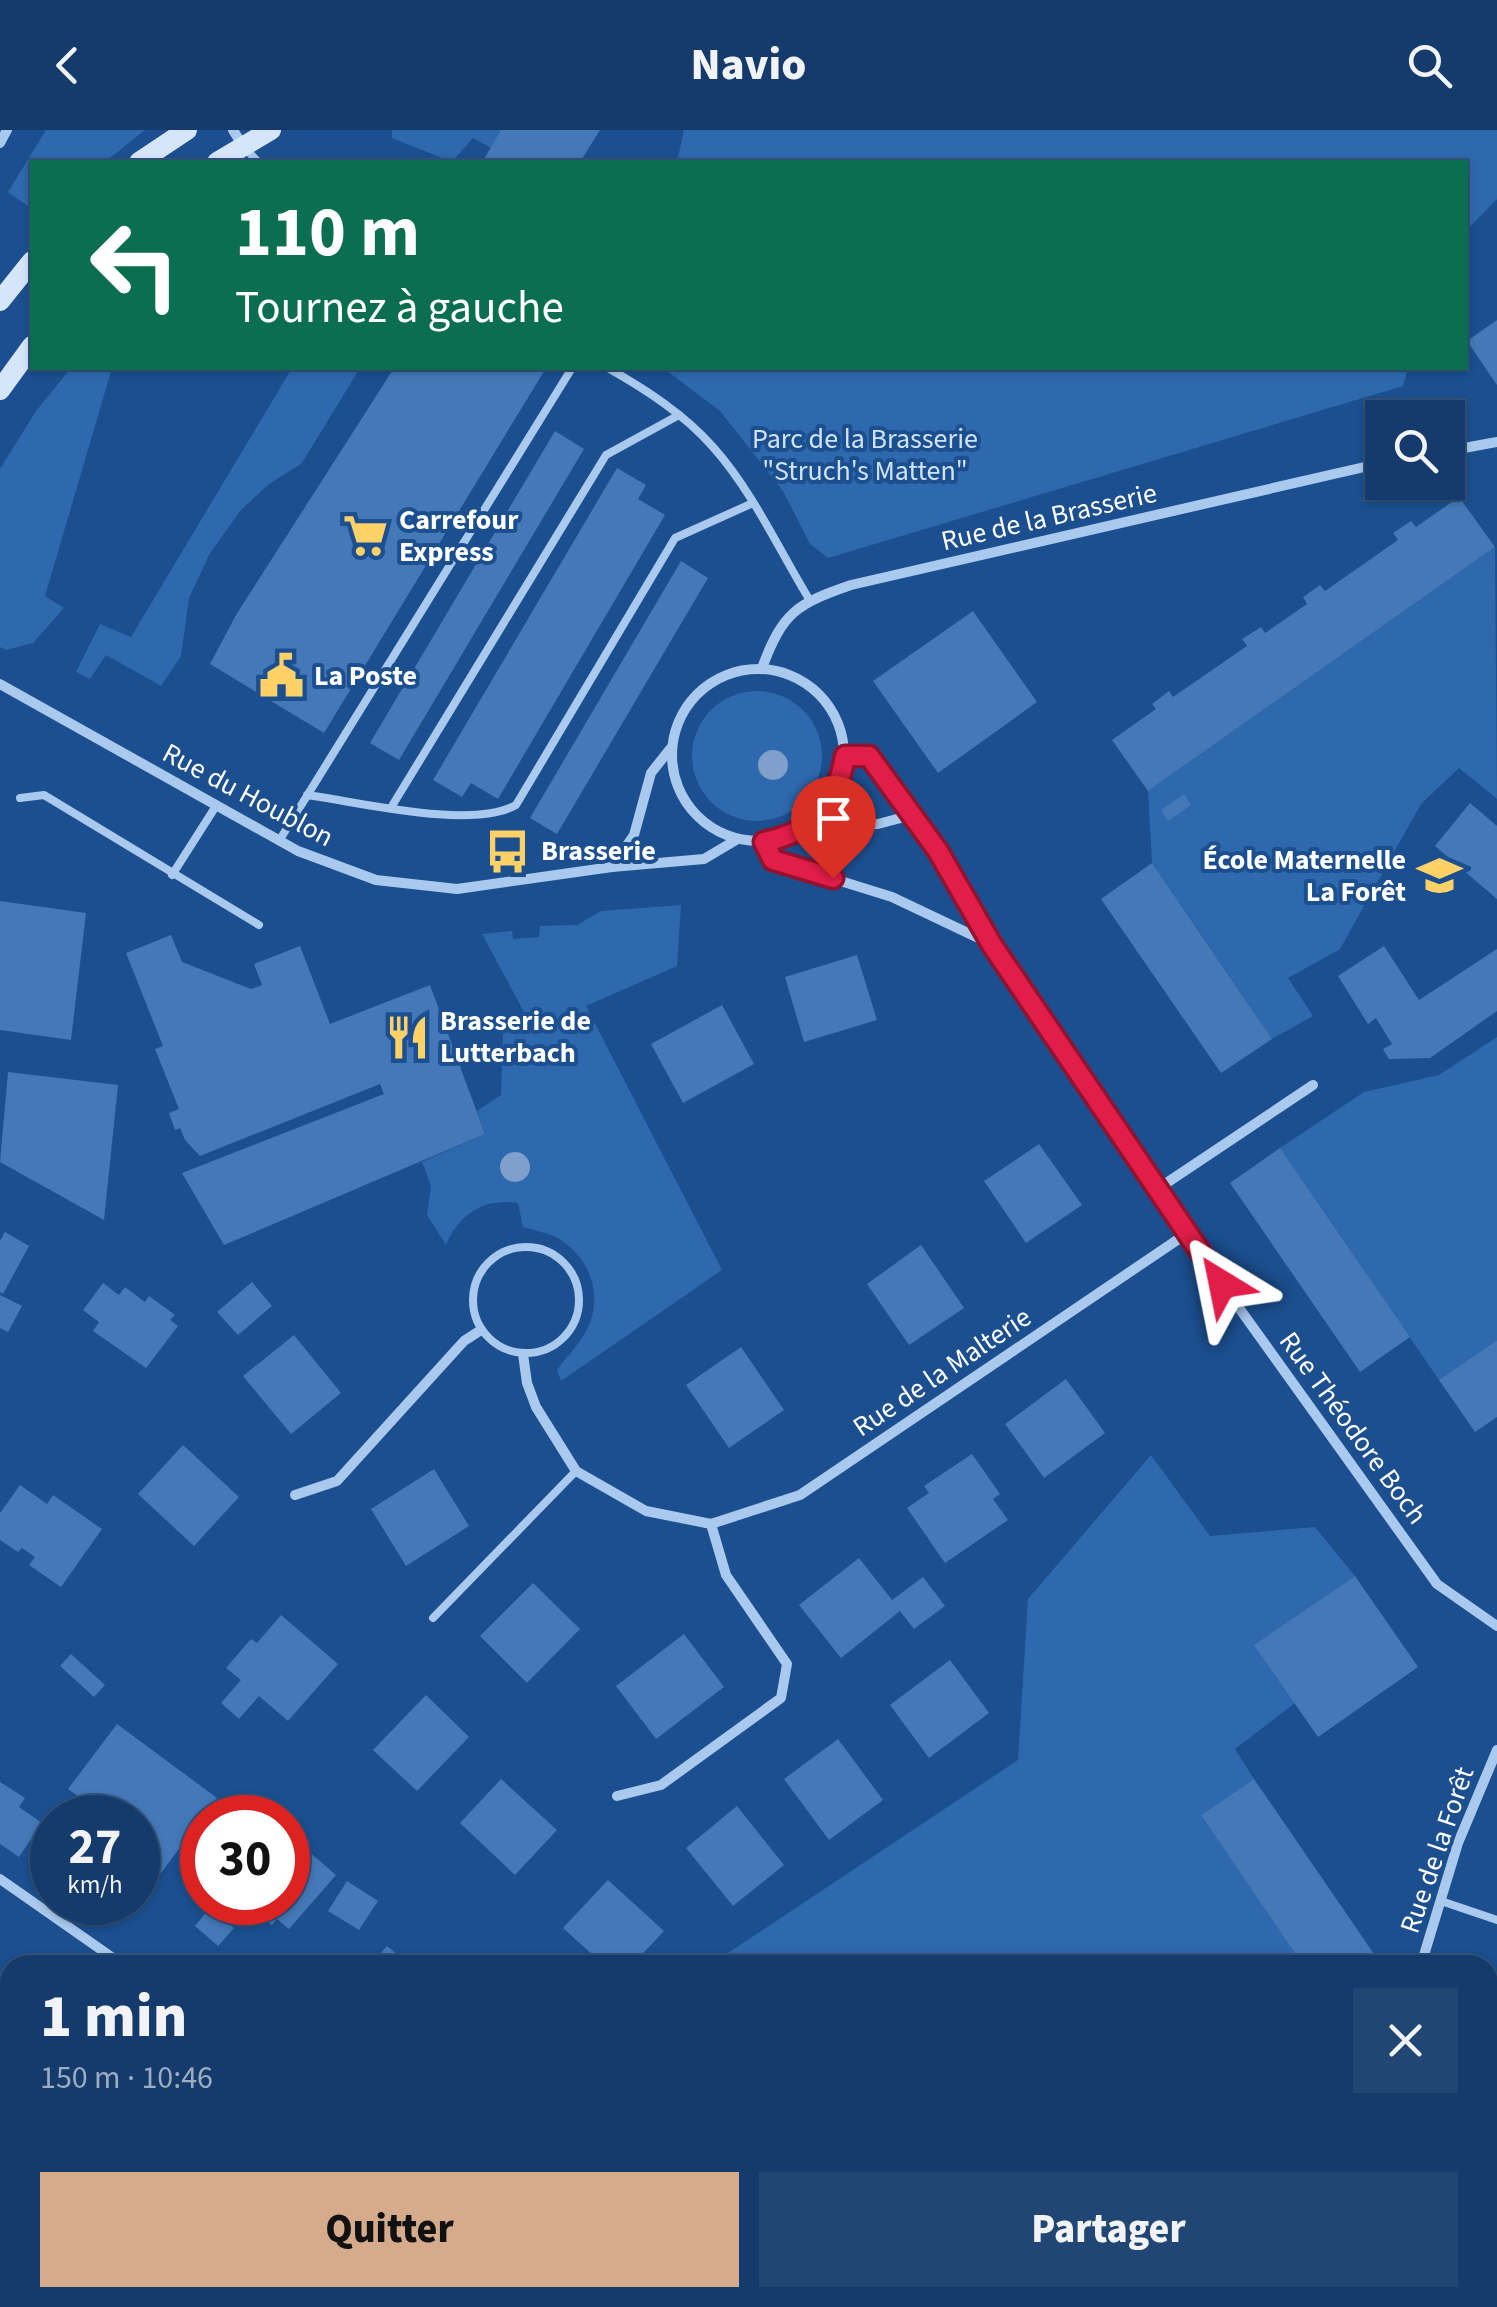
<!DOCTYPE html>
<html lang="fr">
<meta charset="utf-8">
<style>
body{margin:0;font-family:"Source Sans 3",sans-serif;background:#214673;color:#f1f3f6;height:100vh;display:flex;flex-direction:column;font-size:38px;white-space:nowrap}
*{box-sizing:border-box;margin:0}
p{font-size:32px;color:#9dadc1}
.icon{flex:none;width:55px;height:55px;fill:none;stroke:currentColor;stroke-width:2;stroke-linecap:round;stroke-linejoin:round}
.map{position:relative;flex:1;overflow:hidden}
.sheet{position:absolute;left:0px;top:1825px;width:1498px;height:352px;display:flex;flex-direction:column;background:#143b6b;border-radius:30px 30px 0 0;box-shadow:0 2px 8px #0004,0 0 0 2px #33557e}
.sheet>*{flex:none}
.hud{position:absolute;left:30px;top:30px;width:1438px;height:210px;border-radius:0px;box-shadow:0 2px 8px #0004,0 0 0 2px #33557e;background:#0b6e4f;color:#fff;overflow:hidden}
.fabs{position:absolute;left:1365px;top:270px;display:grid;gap:20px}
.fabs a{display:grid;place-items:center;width:100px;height:100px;border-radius:0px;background:#143b6b;box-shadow:0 2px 8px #0004,0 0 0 2px #33557e;font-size:50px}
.speed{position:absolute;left:30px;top:1665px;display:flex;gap:20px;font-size:50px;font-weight:700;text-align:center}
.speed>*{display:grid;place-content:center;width:130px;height:130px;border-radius:50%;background:#143b6b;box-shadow:0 2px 8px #0004,0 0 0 2px #33557e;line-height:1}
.speed small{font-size:25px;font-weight:400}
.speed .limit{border:15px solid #d22;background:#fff;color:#111}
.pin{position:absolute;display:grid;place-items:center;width:85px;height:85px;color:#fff;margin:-102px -42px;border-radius:50% 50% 50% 0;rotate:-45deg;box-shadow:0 0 10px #0007}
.pin .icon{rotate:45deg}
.me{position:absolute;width:110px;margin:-55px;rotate:325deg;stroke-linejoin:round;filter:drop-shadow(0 0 8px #0008)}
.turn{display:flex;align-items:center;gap:35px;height:210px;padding:0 40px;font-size:45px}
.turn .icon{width:130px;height:130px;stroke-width:2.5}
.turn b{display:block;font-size:70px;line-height:85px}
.round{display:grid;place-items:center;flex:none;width:105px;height:105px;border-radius:0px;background:#214673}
.overview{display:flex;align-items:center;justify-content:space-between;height:170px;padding:0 40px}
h1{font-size:60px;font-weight:800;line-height:75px}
.primary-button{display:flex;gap:20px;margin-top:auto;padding:20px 40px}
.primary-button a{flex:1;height:115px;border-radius:0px;background:#d6ab8b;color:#111;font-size:40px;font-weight:800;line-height:115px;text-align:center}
.primary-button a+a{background:#214673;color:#f1f3f6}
header{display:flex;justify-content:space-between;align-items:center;height:130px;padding:0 40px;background:#143b6b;font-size:45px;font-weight:800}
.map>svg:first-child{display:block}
</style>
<header><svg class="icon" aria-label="back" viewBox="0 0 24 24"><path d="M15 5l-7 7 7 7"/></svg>Navio<svg class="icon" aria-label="search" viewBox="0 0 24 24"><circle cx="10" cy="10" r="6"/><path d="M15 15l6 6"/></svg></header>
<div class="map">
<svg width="1497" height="2177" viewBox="0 0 1497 2177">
<rect width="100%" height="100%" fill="#1b4f8f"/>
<g fill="#2e69ad">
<path d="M46 0H145L105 32H32V79L8 62Z"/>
<path d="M392 0H501L491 18 473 8 452 32 392 8Z"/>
<path d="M684 0H1497V69L1465 102V32H677Z"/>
<path d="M71 238H112L45 466 64 478 33 513 6 520 0 517V339L36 281Z"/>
<path d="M292 238H360L302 333 268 355 241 380 210 423 189 468 181 526 161 556 106 525 90 549 76 542 100 494 131 507Z"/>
<path d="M663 238H1408L1403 256 828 428 810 414 783 361 720 281Z"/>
<path d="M1495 417 1497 669 1459 638 1421 674 1340 819 1288 848 1313 886 1272 909 1152 733 1148 661Z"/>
<circle cx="757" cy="626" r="65"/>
<path d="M681 775 677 836 586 876 722 1140 561 1251 557 1240C566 1227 579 1215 586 1201 604 1168 591 1130 561 1110 550 1103 536 1101 523 1097L518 1073C484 1068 459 1084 446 1115L427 1085 431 1056 422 1032 485 1004 477 981 501 965 503 904 525 884 482 804 512 801 513 809 539 807 540 796 577 795 601 781Z"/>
<path d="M1497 907V1210L1439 1250 1280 1018 1364 962 1439 945Z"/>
<path d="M1151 1325 1210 1406 1315 1397 1355 1446 1255 1515 1295 1573 1235 1619 1254 1649 1201 1685 1303 1834 710 1835 1018 1630 1028 1469Z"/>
<path d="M288 2168H487L498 2177H298Z"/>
</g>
<g fill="#4478b7">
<path d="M501 0H600L580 32H477L479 28 483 31Z"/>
<path d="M1497 190V255L1467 211Z"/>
<path d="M394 238H546L324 603 210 534 236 485Z"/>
<path d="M555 301 584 319 399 630 370 613Z"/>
<path d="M617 338 646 355 638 369 665 385 498 669 471 653 462 667 433 650Z"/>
<path d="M1459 367 1495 417 1148 661 1112 610 1156 579 1152 574 1169 561 1173 567 1247 516 1242 509 1261 497 1265 503 1307 474 1303 467 1320 455 1325 461 1398 410 1393 403 1411 391 1416 397Z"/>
<path d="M681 431 708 448 557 704 530 688Z"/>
<path d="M973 481 1037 572 938 643 873 551Z"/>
<path d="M1184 664 1191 675 1168 691 1161 680Z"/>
<path d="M1470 673 1497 696V769L1435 716Z"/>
<path d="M1152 733 1272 909 1221 943 1101 769Z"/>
<path d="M0 771 86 783 71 910 0 900Z"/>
<path d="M171 805 182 832 251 859 262 855 254 834 300 816 330 894 430 855 485 1004 224 1115 182 1043 384 964 380 954 200 1026 185 1010 180 998 175 1000 169 983 179 979 155 919 163 916 126 823Z"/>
<path d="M1384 816 1419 870 1497 819V881L1430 928 1389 929 1383 919 1392 914 1376 888 1368 894 1338 846Z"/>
<path d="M857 825 877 890 804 912 785 847Z"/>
<path d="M722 875 754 934 683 973 651 914Z"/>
<path d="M8 942 118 955 104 1090 0 1032Z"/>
<path d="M1039 1014 1082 1075 1026 1113 984 1051Z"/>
<path d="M1280 1018 1410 1207 1360 1242 1230 1053Z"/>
<path d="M5 1102 29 1116 3 1164 0 1162V1111Z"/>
<path d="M921 1115 964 1178 909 1215 867 1154Z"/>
<path d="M252 1152 272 1176 238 1205 217 1182Z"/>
<path d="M103 1153 119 1165 125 1157 145 1172 149 1166 175 1185 170 1190 178 1196 146 1238 93 1201 99 1192 83 1180Z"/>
<path d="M0 1165 22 1176 8 1202 0 1198Z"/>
<path d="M294 1205 341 1263 291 1304 243 1246Z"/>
<path d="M1497 1210V1287L1475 1302 1439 1250Z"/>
<path d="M741 1217 784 1280 729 1318 686 1255Z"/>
<path d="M1066 1249 1105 1303 1044 1348 1005 1294Z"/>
<path d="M183 1315 239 1367 194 1416 138 1364Z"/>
<path d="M972 1324 1000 1364 993 1369 1008 1390 945 1433 907 1378 929 1363 924 1356Z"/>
<path d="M434 1339 469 1396 406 1436 371 1379Z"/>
<path d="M20 1355 47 1374 53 1365 102 1399 61 1457 29 1435 35 1427 22 1418 18 1422 0 1410V1383Z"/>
<path d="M859 1428 892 1470 923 1447 945 1476 914 1499 900 1481 841 1528 799 1475Z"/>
<path d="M1355 1446 1418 1537 1318 1607 1254 1515Z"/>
<path d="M533 1453 580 1499 527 1553 480 1506Z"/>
<path d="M281 1485 338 1534 288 1591 259 1566 239 1589 221 1573 241 1550 226 1538 251 1509 257 1513Z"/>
<path d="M684 1504 724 1557 656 1609 616 1556Z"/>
<path d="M71 1524 105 1555 94 1567 60 1536Z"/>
<path d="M950 1530 989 1583 929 1628 890 1575Z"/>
<path d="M426 1565 469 1607 417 1661 373 1620Z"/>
<path d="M117 1594 217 1668 140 1771 138 1769V1688H102L104 1685 68 1659Z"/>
<path d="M838 1609 883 1670 829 1710 784 1649Z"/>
<path d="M501 1649 557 1700 515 1745 460 1693Z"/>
<path d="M1254 1649 1374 1824 1357 1835H1303L1201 1685Z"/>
<path d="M0 1652 25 1668 19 1677 42 1693 19 1727 0 1714Z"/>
<path d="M737 1676 784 1735 733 1776 686 1718Z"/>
<path d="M301 1715 336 1745 289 1799 277 1789 272 1795 248 1775 288 1772V1729Z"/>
<path d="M608 1750 664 1801 632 1835H604L563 1798Z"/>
<path d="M347 1751 378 1771 359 1800 328 1781Z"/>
<path d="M210 1778 234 1798 218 1816 195 1796Z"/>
<path d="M387 1816 408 1833 406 1835H390L379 1825Z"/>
<path d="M10 1886V1944L0 1937V1899Z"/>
<path d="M10 2137V2168H102L95 2177H0V2151Z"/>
<path d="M831 2168H928L924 2177H858Z"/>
<path d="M970 2168H1004L1001 2177H967Z"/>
<path d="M1006 2168H1036L1046 2170 1044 2177H1003Z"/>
</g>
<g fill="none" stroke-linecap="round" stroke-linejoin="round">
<g stroke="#a9c9ee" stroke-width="8">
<path d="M246 19 258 32"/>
<path d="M608 238C645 259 684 284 713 317 753 362 778 418 809 469"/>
<path d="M307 665C359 672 472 700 516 675L675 408 753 373"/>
<path d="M20 668 44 665 259 795"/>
<path d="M392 676 606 325 679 285"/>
<path d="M279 711 572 238"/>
<path d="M172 745 216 676"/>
<circle cx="526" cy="1170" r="53"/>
<path d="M433 1488 576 1341"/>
<path d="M1441 1771 1497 1790"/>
<path d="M1284 2168 1312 2177"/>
<path d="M1372 2177 1375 2168"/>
</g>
<g stroke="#a9c9ee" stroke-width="10">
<path d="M233 0 243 16"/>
<path d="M0 13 7 0"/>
<path d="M1448 321 1497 312"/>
<path d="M762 538C783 482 796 474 851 455L1382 333"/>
<circle cx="758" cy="625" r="86"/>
<path d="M0 554 298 721 376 750 457 759 612 737 704 729 736 710"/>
<path d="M845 626 869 627 938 721 992 815 1186 1104 1437 1454 1497 1496"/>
<path d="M808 697 878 694 912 685"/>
<path d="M764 712 773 730 892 767 991 814"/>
<path d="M612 737 634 705 651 643 670 619"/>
<path d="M1156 1060 1313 955"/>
<path d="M523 1224 527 1253 536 1277 576 1341 646 1381 711 1394 800 1365 1186 1104"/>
<path d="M295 1365 337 1351 464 1211 481 1200"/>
<path d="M617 1666 661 1655 781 1568 787 1534 726 1445 711 1394"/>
<path d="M0 1749 123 1835"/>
<path d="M1421 1835 1458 1713 1497 1620"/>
<path d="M528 2168 540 2177"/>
<path d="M1084 2168 1114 2177"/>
<path d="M167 2177 174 2168"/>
<path d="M1321 2177 1324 2168"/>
</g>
<g stroke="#d6e6fa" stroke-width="20">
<path d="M139 32 187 0"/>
<path d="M217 32 271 0"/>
<path d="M0 171 32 131"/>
<path d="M0 260 32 216"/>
</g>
</g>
<g fill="#7ea0ca">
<circle cx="773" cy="635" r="15"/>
<circle cx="515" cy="1037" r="15"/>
</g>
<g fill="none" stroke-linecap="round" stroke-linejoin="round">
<defs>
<path id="route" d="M833 748 773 730 764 712C815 701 836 677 845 626H869L938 721 992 815 1222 1154"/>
</defs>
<use href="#route" stroke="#92132f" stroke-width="25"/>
<use href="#route" stroke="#e11d48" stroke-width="18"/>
</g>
<defs>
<symbol id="supermarket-bare" viewBox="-9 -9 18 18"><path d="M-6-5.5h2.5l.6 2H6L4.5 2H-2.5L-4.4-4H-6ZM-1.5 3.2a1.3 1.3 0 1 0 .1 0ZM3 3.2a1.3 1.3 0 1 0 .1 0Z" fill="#ffd166" stroke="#1b4f8f" stroke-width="2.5" paint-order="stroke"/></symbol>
<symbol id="civic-bare" viewBox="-9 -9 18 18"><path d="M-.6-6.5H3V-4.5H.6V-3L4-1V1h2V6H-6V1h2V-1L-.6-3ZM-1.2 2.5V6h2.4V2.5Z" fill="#ffd166" stroke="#1b4f8f" stroke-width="2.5" paint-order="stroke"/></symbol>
<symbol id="bus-bare" viewBox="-9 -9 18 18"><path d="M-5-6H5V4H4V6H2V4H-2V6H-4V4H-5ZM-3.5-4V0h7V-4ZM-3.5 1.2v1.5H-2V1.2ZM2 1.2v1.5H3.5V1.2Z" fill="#ffd166" stroke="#1b4f8f" stroke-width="2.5" paint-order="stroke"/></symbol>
<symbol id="school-bare" viewBox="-9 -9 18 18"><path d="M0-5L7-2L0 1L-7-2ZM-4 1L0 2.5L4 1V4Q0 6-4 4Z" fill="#ffd166" stroke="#1b4f8f" stroke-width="2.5" paint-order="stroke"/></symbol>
<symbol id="restaurant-bare" viewBox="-9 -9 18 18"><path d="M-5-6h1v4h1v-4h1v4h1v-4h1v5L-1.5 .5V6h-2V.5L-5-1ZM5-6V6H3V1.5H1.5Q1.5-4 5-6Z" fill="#ffd166" stroke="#1b4f8f" stroke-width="2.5" paint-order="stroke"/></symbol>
</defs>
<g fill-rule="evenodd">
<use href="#supermarket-bare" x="334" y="374" width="63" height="63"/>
<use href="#civic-bare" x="250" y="514" width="63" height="63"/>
<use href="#bus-bare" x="476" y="690" width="63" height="63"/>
<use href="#school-bare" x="1408" y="714" width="63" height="63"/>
<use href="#restaurant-bare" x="376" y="876" width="63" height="63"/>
</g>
<g text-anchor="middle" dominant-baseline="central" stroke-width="8" stroke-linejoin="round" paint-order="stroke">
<g font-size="28" fill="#cfe3fa" stroke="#1b4f8f">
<text x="865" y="309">Parc de la Brasserie<tspan x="865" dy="32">"Struch's Matten"</tspan></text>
</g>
<g font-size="28" fill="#fff" stroke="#1b4f8f">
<text transform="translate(1049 387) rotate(-13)">Rue de la Brasserie</text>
<text transform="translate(248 665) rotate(28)">Rue du Houblon</text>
<text transform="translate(942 1242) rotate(-34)">Rue de la Malterie</text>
<text transform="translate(1353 1298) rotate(54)">Rue Théodore Boch</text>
<text transform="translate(1437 1720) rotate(-71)">Rue de la Forêt</text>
</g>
<g font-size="28" font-weight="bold" fill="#fff" stroke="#1b4f8f" text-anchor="start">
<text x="399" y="390">Carrefour<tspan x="399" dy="32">Express</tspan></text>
<text x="314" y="546">La Poste</text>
<text x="541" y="721">Brasserie</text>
<text x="1406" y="730" text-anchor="end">École Maternelle<tspan x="1406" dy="32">La Forêt</tspan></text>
<text x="440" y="891">Brasserie de<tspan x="440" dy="32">Lutterbach</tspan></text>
</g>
</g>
</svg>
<div class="fabs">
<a><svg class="icon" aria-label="search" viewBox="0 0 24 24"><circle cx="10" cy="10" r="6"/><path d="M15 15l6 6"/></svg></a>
</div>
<div class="speed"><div>27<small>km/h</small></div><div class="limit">30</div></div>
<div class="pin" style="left:833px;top:748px;background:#d93025"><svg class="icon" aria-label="arrive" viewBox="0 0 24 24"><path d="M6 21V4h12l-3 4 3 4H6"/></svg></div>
<svg class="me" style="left:1222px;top:1154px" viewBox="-20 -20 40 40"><path d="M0-17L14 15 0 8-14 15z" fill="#e11d48" stroke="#fff" stroke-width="4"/></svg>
<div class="hud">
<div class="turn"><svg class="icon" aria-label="left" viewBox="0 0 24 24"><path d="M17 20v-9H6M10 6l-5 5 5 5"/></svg><div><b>110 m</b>Tournez à gauche</div></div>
</div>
<section class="sheet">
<div class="overview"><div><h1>1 min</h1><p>150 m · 10:46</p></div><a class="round"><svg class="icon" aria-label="close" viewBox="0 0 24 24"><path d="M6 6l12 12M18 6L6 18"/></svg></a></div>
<div class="primary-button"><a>Quitter</a><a>Partager</a></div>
</section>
</div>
